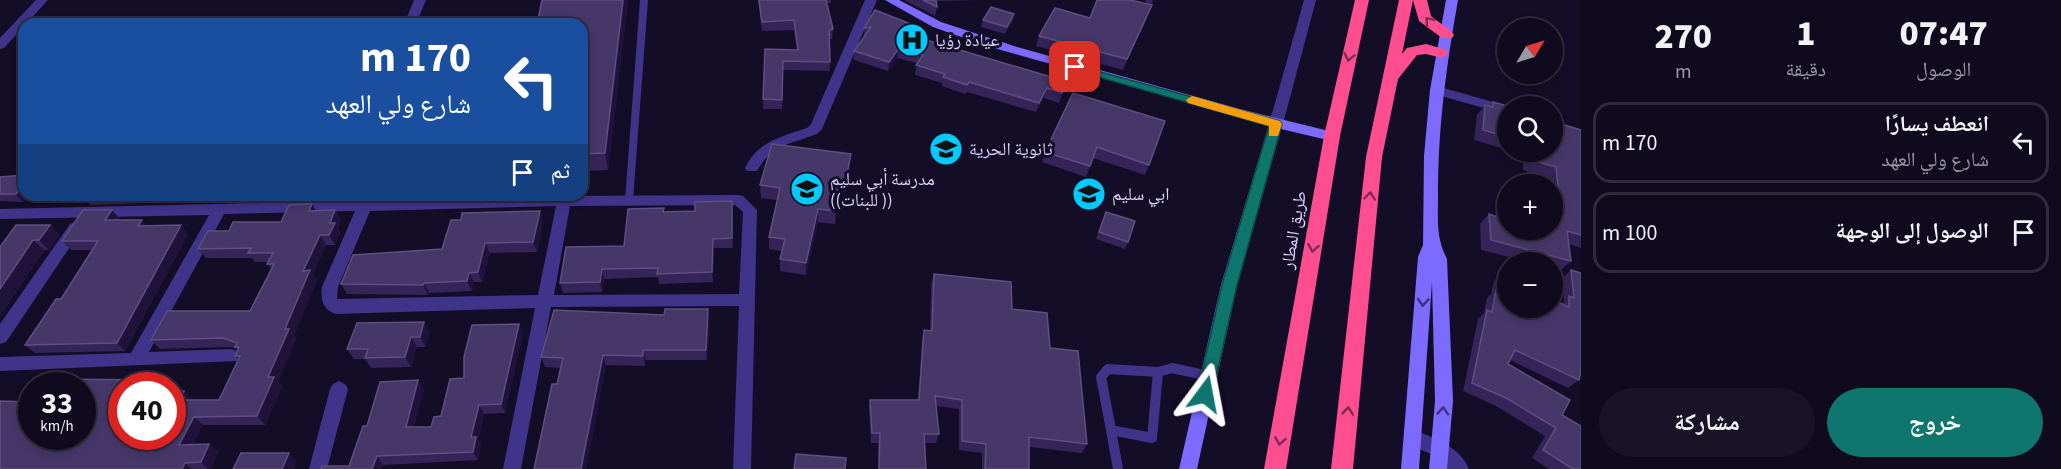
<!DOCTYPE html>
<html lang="ar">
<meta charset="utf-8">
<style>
body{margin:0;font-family:"Source Sans 3","Noto Naskh Arabic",sans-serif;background:#181326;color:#f1f3f6;direction:rtl;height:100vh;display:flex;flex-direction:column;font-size:22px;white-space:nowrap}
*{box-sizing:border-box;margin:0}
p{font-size:20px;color:#9b9aa4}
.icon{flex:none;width:33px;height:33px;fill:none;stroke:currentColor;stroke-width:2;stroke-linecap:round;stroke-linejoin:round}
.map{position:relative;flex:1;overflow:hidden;direction:ltr}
.drawer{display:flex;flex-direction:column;background:#0f0a1d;width:480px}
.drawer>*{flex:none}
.top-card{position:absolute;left:18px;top:18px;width:570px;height:183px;border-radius:18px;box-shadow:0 3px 9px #0003,0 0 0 2px #2f2b3b;direction:rtl;background:#1a4fa0;color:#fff;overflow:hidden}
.needle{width:39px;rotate:52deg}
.buttons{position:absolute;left:1497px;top:18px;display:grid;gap:12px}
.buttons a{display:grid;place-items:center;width:66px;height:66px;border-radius:50%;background:#0f0a1d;box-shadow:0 3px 9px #0003,0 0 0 2px #2f2b3b;font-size:30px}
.speed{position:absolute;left:18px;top:372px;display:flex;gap:12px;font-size:30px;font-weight:700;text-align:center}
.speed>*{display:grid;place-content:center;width:78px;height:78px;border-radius:50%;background:#0f0a1d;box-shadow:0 3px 9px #0003,0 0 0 2px #2f2b3b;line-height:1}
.speed small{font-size:15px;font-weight:400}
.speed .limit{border:9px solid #d22;background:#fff;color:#111}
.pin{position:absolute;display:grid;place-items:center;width:51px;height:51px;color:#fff;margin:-26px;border-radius:12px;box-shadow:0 3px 9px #0006}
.me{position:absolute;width:66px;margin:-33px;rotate:13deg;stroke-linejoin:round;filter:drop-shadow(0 0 4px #0008)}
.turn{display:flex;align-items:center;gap:21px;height:126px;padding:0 18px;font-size:27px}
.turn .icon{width:78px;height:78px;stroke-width:2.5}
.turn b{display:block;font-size:42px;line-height:51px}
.then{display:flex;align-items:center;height:57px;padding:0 18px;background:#0003;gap:12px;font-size:22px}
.eta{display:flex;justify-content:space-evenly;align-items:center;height:102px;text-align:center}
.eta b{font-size:36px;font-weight:800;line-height:42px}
.button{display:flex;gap:12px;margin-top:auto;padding:12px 18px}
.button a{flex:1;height:69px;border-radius:36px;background:#0f766e;color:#fff;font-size:24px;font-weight:800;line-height:69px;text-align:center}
.button a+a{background:#181326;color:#f1f3f6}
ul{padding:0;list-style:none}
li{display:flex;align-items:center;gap:18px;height:81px;margin:0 12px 9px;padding:0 6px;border:3px solid #2f2b3b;border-radius:18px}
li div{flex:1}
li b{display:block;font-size:22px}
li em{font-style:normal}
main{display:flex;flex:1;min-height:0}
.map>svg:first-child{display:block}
</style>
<main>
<section class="drawer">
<div class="eta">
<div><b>07:47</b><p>الوصول</p></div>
<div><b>1</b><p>دقيقة</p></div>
<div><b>270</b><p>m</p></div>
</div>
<ul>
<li><svg class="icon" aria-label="left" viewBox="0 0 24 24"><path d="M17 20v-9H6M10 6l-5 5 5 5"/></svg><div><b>انعطف يسارًا</b><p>شارع ولي العهد</p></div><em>170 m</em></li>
<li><svg class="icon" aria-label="arrive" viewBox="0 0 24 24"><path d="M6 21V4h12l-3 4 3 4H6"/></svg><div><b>الوصول إلى الوجهة</b></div><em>100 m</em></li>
</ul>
<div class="button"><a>خروج</a><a>مشاركة</a></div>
</section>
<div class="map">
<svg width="1581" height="469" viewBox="0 0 1581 469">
<rect width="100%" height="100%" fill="#140d27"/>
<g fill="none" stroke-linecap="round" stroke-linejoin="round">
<path stroke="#40338a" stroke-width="8" d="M629 200 644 0"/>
<g stroke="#40338a" stroke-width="10">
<path d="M1108 369 1158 372 1152 438 1111 430 1101 377Z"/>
<path d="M1158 372 1172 368 1209 376"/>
<path d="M1111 430 1118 469"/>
</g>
<g fill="#40338a" fill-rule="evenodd">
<path d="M36 0H48L4 48 0 49V38Z"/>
<path d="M414 0H426L416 24H404Z"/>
<path d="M865 0H877L822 129 817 134C790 144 772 145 757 171H747L745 168C758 141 781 137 807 128L811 124Z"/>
<path d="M1304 0H1316L1283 124 1276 128 1269 124Z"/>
<path d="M1436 86 1508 106V115L1431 93 1430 90 1431 87Z"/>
<path d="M738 195 743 196 757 210 751 469H733L739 306 551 307 521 469H503L535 308 335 314C323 309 320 299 322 287L355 211 224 214 149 352 231 349 237 351 239 356 237 361 0 371V357L131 353 209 215 0 219V209L564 196ZM735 205 743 212 739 294 554 295 570 206ZM556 206 538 295 337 299 338 287 370 211Z"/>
<path d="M75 222 80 224 82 228 80 232 6 342 0 344V324L70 224Z"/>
<path d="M339 381 345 384 348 389 327 469H309L330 389 333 384Z"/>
<path d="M1413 430C1435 438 1459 446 1469 469H1447L1434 455 1407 444 1404 438 1407 432Z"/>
</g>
<g fill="#7d6aff" fill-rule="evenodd">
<path d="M885 0H899L941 22 1017 47 1240 109 1337 133 1339 136 1332 141 1281 129 1237 285 1197 469H1179L1221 285 1269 125 983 45 933 27Z"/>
<path d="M1446 0H1458C1446 68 1438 127 1438 197 1438 220 1436 238 1447 259L1453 401 1447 469H1429L1435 401 1432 282 1419 469H1401L1418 257 1423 245 1424 156 1430 90Z"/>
</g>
<g fill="#ff4e90" fill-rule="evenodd">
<path d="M1355 0H1369L1340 136 1286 469H1264L1324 136Z"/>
<path d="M1399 0H1413L1402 54 1407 48 1426 44 1447 50 1449 53 1442 58 1426 54 1417 55 1398 79 1382 157 1353 469H1331L1366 157Z"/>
<path d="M1413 0H1427L1431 16 1452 32 1454 35 1452 38H1442L1419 21Z"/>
</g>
</g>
<g fill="#342457">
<path d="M628 0 608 170 582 171V24Z"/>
<path d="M758 0H831V3H827L833 29 832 39H829L830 71 783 70 782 109H763L765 49 797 50 794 30 762 31Z"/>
<path d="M904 0H981L936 1 937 7 935 16Z"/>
<path d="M1145 0H1153L1148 15 1123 70 1036 46 1039 36 1090 18 1147 4Z"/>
<path d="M875 10 918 37 1065 91 1059 103 1044 98 1036 112 967 92 965 94 942 86V83L915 75 917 63 897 58 888 71 854 60V51L864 37V28Z"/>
<path d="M983 20 1013 21 1005 34 981 27Z"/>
<path d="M1073 93 1149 165 1145 175 1093 158 1086 177 1042 162 1045 152Z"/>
<path d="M1493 102 1508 106V150L1474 140 1477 115 1485 105 1490 106Z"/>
<path d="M1581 130V248L1569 244 1571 261 1560 271 1552 269V262H1529L1481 250 1480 224 1489 214 1508 230H1552V184H1547L1546 178 1523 170 1524 155 1512 152H1552Z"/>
<path d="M850 167 845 192 841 191 835 224 818 222 806 275 780 271V259L782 251 769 249V237L777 200 761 198 760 185Z"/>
<path d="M0 177 24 195H28L23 202 0 201Z"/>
<path d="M81 195H153L147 203 90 205Z"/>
<path d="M235 195H283L281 200 239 201Z"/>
<path d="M297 195H326L325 199 300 200Z"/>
<path d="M312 204 316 211 335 210 341 220 338 228 340 233 335 245H326L313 274 317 280 294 335 296 339 278 381 282 386 265 425H203L193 444H209L218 452 211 469H0V401L31 402 32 400V436H82V386H41L46 379 156 380 161 386H122V436H172V391H184L193 400H219L238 360 235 356 238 350 237 349 231 347 160 349 151 340 167 311H250L271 269 267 264 268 262H255L252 258H206L198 249 208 231H229L233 222H281L289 205Z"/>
<path d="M664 208V212L733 210V248H714L713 282 659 284 658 277 604 279 602 292 563 293 560 283 624 246Z"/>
<path d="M112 210 120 219 119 220 188 234 125 351 35 353 25 345 61 299 92 250H71L62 241Z"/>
<path d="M1106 212 1128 242 1125 249 1096 239Z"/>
<path d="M543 221 537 252 490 253 482 282H474L472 291 429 293 428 295 347 294 341 284 442 249Z"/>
<path d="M50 225 60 235 49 250H44L0 316V247Z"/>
<path d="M1571 270 1581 273 1579 380 1568 388 1510 360 1508 364 1562 415 1580 426 1581 424V469H1549L1532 458 1545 436 1496 406 1463 391 1478 319 1484 313 1487 298 1491 294 1494 281 1503 272 1508 308 1561 304 1564 301 1561 279Z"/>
<path d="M934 274 1012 309 1050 348 1087 444 1082 453 1029 447V469H982V453L959 450V409L936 406 939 434 936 443H925L926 469H878V443H871L869 409 870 400H918L922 340 924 330H930L931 284Z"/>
<path d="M710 319 707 360H646L645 366 606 365 586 469H534L561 368 545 367 541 357Z"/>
<path d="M519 324 523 333 505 413 484 414 478 440 481 446 478 460 383 465 382 469H321L349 466 367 426 424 389 414 427H431L441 416 464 378Z"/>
<path d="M430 332 425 347H417L411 367 371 368 365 359H354L347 349Z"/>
</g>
<g fill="#1f133c">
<path d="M623 0H628L608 170 605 153Z"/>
<path d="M1152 5 1148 15 1123 70 1127 59Z"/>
<path d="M1014 14 1013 21 1005 34 1007 27Z"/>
<path d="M919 27 918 37 913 36Z"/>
<path d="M899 48 897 58 888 71 889 62Z"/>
<path d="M1068 82 1065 91 1059 103 1062 93Z"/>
<path d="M1047 88 1044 98 1036 112 1039 103Z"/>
<path d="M851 154 850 167 845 192 846 179Z"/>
<path d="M842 179 841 191 835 224V211Z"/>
<path d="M24 182V195H28L23 202 16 194Z"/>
<path d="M141 195H153L147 203Z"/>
<path d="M277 195H283L281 200Z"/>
<path d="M732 201 733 210V248L732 238Z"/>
<path d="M312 204 318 214 309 211Z"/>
<path d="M818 209V222L806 275V263Z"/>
<path d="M112 210 120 219 113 229 105 220Z"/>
<path d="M335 210 341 220 338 228 340 233 335 245 329 235 330 223Z"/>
<path d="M540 211 543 221 537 252 533 242Z"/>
<path d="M142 220 149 229 138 226Z"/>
<path d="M50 225 60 235 49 250 39 240Z"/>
<path d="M181 225 188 234 125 351 117 343Z"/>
<path d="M320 235 326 245 313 274 317 280 294 335 296 339 278 381 282 386 265 425 257 416 268 377 285 329 303 271Z"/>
<path d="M713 239 714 248 713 282 712 272Z"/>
<path d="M33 240 44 250 0 316V289Z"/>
<path d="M485 243 490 253 482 282 478 272Z"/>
<path d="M602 269 604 279 602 292 600 282Z"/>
<path d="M469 273 474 282 472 291 467 281Z"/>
<path d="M424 283 429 293 428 295 423 285Z"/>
<path d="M708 309 710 319 707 360 706 350Z"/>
<path d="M424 322 430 332 425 347 420 337Z"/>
<path d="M519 324 523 333 505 413 501 404Z"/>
<path d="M411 337 417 347 411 367 405 357Z"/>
<path d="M643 350 646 360 645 366 643 356Z"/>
<path d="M603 355 606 365 586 469H581Z"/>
<path d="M156 380 161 386H153Z"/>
<path d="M418 380 424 389 412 435 406 427Z"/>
<path d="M184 391 193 400H179Z"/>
<path d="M479 405 484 414 478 440 481 446 478 460 473 452 471 437Z"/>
<path d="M194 417 203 425 189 453 179 445Z"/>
<path d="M209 444 218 452 211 469H208L201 462Z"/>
<path d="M289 453 297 462 294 469H282Z"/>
<path d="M377 456 383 465 382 469H372Z"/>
<path d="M185 463 192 469H182Z"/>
</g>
<g fill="#463769" stroke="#5d4f80" stroke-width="1.5">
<path d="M542 0H623L605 153 582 154V24H537Z"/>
<path d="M759 0H826L833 29 829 30 830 62 783 61 782 100 763 99 765 49 798 50 794 20 762 22Z"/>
<path d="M923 0H936L937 7Z"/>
<path d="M1097 0H1130L1152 5 1127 59 1039 36 1055 8 1090 18Z"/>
<path d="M991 7 1014 14 1007 27 983 20Z"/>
<path d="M875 10 919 27 913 36 1068 82 1062 93 1047 88 1039 103 969 82 967 85 943 77 945 74 916 65 923 55 899 48 889 62 854 51 871 27 864 28Z"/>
<path d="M1073 93 1165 121 1149 165 1097 147 1090 166 1045 152Z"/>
<path d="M1493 102 1508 106V137L1483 130 1485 105 1493 107Z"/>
<path d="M1552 121 1581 130V235L1567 231 1571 261 1491 240 1489 214 1508 220V230H1552V202L1560 204 1556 167 1532 160V152H1552Z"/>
<path d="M772 144 851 154 846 179H842L835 211 818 209 806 263 780 259 785 239 769 237 780 188 760 185Z"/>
<path d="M24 175V182L16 194H0V177Z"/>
<path d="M732 201V238L713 239 712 272 657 274 658 268 602 269 600 282 560 283 566 247 624 246 628 209 664 208 663 212 695 211V202Z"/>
<path d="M312 204 309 211 335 210 330 223H335L329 235H320L303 271 310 270 285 329H289L268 377H274L257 416 194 417 179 445 209 444 201 462 185 463 182 469H0V401L31 402 32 400V436H82V386H41L46 379 156 380 153 386H122V436H172V391H184L179 400H219L240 356H235L239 347H235L237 343 223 338 151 340 167 311H250L274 264H267L273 253H248L251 248 198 249 208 231H229L233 222H281L289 205Z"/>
<path d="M83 210H112L105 220H142L138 226 181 225 117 343 25 345 56 299H61L98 241H62Z"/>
<path d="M540 211 533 242 485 243 478 272 469 273 467 281 424 283 423 285 341 284 353 255 442 249 451 220H461L462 213Z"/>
<path d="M1106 212 1135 221 1128 242 1099 232Z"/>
<path d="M16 225H50L39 240H33L0 289V247Z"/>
<path d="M1571 270 1581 273V371L1579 380 1515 350 1508 364 1570 400 1562 415 1581 426V469H1573L1543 450 1556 428 1506 398 1472 383 1487 310 1492 312 1496 290 1499 291 1503 272 1508 273V308H1552V300L1569 307V296L1574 298Z"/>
<path d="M934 274 1011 282 1012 309 1047 313 1050 348 1078 351 1087 444 1029 437V469H985L986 444 962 441V400L935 396 939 434H924L926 469H879L880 433H872L870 400H919L924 330 932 331Z"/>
<path d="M665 309H708L706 350H643V356L603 355 581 469H534L552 384H557L563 358 541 357 554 310 664 315Z"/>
<path d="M424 322 420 337H411L405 357 365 358 368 349H347L357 323Z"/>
<path d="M519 324 501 404 479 405 471 437H476L473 452 377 456 372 469H321L322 466H349L363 426H367L380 382 418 380 406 427H431L434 417 441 416 450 379 464 378V357L472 325Z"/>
<path d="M241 453H289L282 469H233Z"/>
<path d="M796 454 846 458 845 469H794Z"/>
</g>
<defs><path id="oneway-chevron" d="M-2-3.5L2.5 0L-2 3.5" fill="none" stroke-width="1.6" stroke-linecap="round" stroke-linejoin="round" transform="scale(1.5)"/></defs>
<g stroke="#7e2a56">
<use href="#oneway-chevron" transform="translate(1429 21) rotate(-131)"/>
<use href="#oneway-chevron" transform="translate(1349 57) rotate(102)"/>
<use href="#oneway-chevron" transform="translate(1370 196) rotate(-84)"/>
<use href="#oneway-chevron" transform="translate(1313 248) rotate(100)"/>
<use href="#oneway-chevron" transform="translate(1348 411) rotate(-84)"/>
<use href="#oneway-chevron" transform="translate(1280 441) rotate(100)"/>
</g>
<g stroke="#3e327d">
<use href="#oneway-chevron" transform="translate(1423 302) rotate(94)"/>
<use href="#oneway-chevron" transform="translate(1443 411) rotate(-86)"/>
</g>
<path fill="#0f766e" stroke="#0a4d48" stroke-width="1.5" d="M1071 64 1280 121 1282 124 1237 285 1211 399H1199L1197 394 1222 285 1269 126 1071 69Z"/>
<path fill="#f59e0b" d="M1192 96 1280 121 1282 124 1278 136H1269V126L1188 103 1186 100Z"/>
<defs>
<symbol id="hospital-disc" viewBox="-11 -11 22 22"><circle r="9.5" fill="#00c9fe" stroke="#140d27"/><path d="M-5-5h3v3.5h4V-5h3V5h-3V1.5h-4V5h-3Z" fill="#111"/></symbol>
<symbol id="school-disc" viewBox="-11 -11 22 22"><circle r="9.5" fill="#00c9fe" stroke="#140d27"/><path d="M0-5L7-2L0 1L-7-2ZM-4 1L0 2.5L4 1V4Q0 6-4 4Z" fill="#111"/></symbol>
</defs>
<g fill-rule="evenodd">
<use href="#hospital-disc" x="893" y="21" width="38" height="38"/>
<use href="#school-disc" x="927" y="130" width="38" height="38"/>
<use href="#school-disc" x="788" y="170" width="38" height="38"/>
<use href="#school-disc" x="1070" y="175" width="38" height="38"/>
</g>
<g text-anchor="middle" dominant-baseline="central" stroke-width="6" stroke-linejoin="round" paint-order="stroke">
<g font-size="18" fill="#dcd3ff" stroke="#140d27" text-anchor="start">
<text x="935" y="40">عيادة رؤيا</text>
<text x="969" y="149">ثانوية الحرية</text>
<text x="830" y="179">مدرسة أبي سليم<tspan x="830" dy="21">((للبنات ))</tspan></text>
<text x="1112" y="194">ابي سليم</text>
</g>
<g font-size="18" fill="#dcd3ff" stroke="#140d27">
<text transform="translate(1294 230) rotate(-80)">طريق المطار</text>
</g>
</g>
</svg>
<div class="buttons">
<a><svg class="needle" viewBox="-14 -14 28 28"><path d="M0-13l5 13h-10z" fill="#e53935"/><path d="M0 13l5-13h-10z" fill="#9b9aa4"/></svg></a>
<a><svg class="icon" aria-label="search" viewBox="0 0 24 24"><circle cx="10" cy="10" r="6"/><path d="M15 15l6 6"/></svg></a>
<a>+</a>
<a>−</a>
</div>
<div class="speed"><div>33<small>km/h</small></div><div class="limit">40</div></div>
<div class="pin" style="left:1075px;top:67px;background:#d93025"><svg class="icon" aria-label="arrive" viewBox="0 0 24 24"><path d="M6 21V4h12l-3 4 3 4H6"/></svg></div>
<svg class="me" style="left:1205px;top:394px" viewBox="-20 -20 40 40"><path d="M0-17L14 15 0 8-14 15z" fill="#0f766e" stroke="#fff" stroke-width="4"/></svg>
<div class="top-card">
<div class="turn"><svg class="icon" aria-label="left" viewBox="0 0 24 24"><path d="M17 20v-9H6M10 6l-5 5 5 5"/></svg><div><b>170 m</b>شارع ولي العهد</div></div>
<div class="then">ثم<svg class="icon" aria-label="arrive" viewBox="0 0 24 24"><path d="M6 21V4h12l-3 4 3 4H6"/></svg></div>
</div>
</div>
</main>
